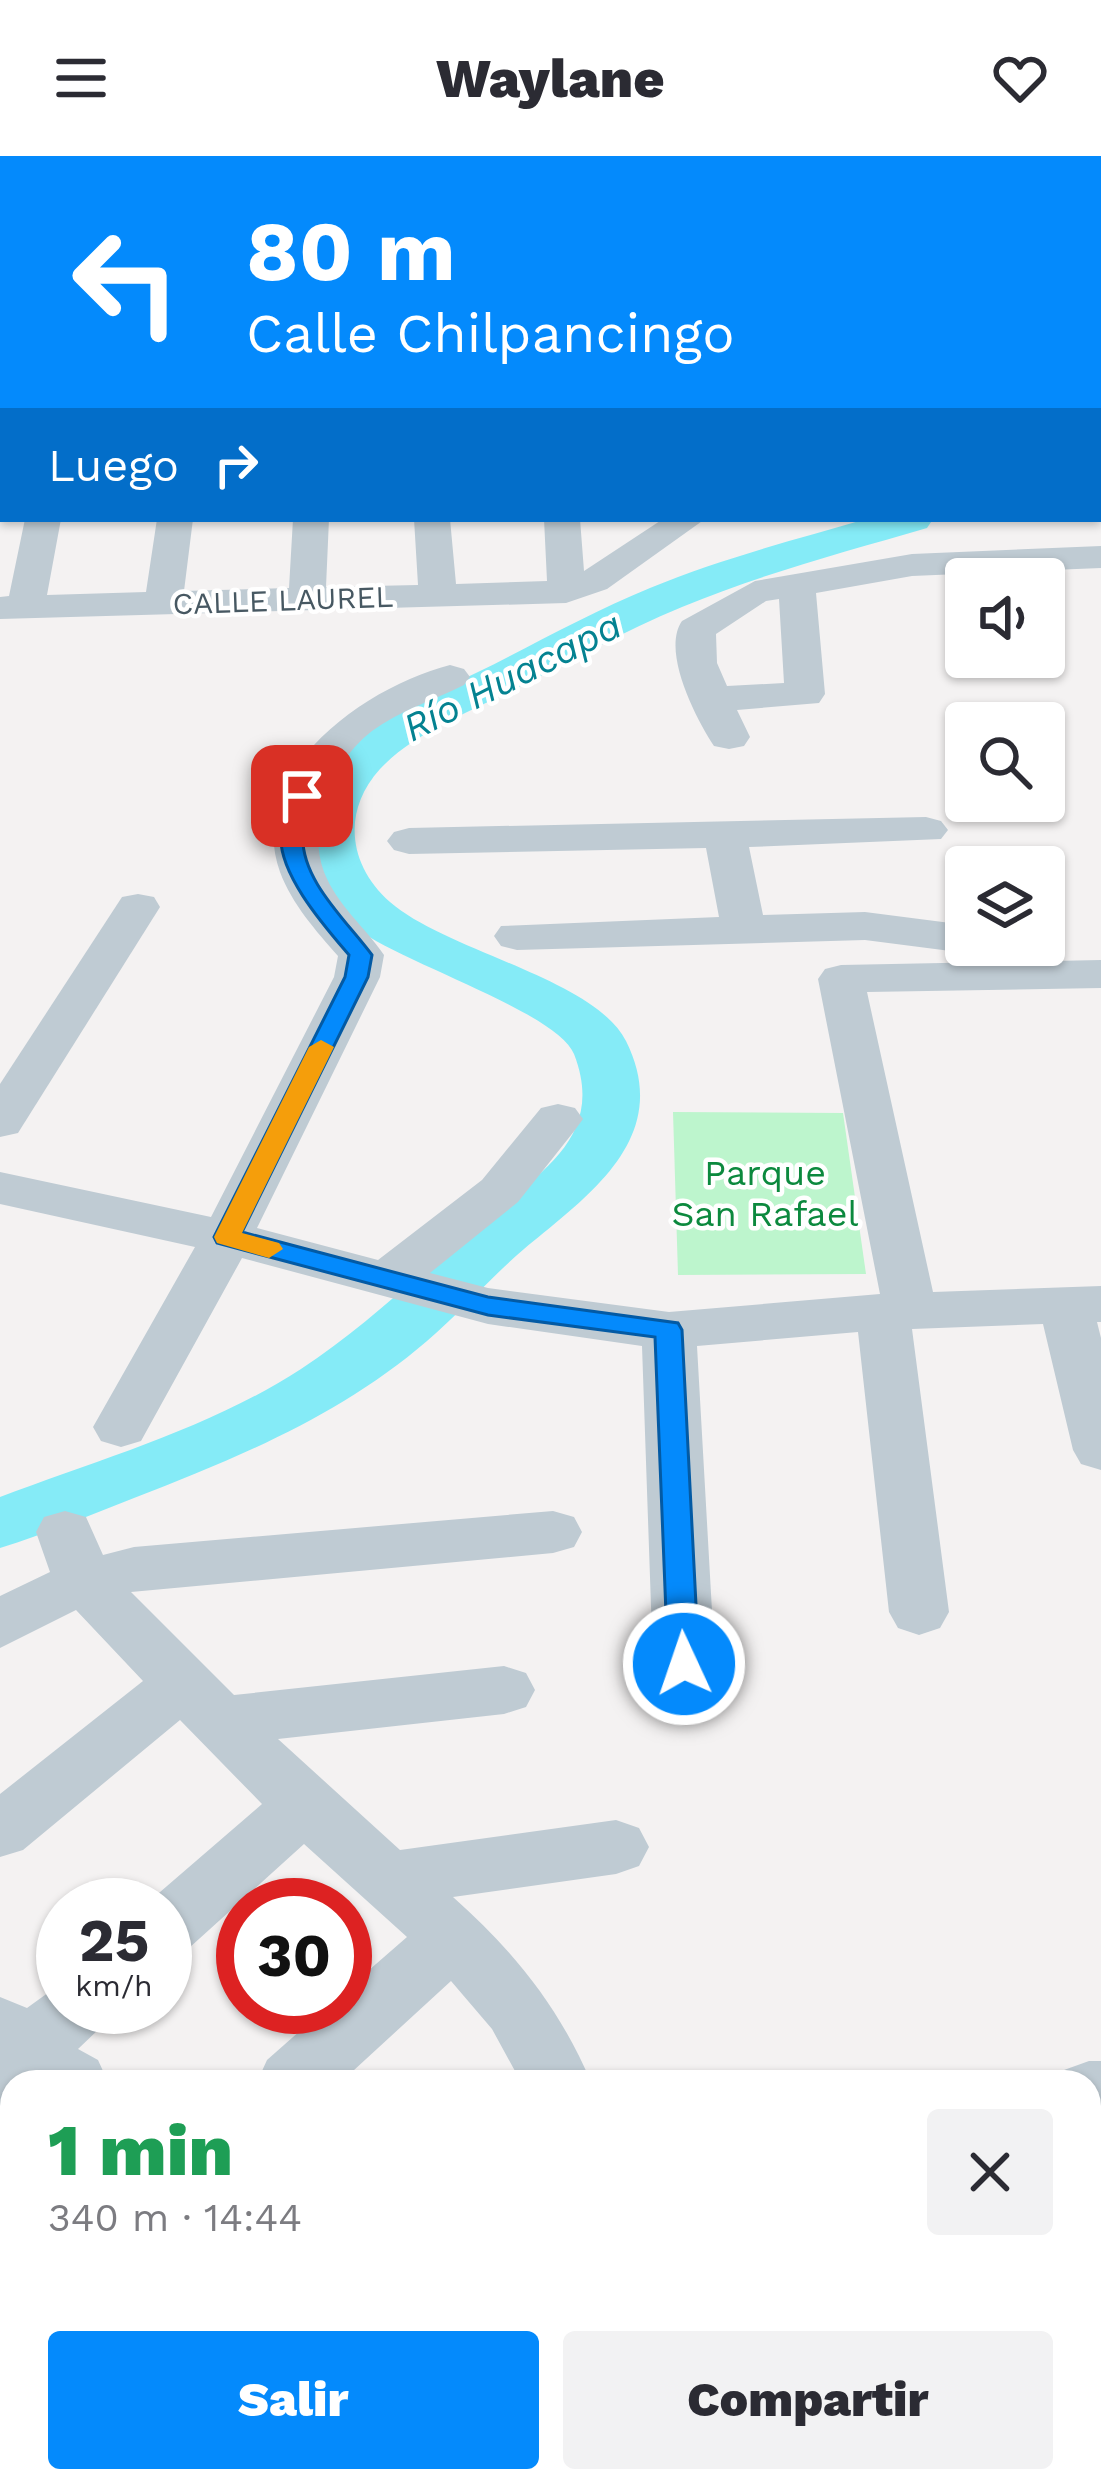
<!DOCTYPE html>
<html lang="es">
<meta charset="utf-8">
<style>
body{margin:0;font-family:"Work Sans",sans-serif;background:#f2f2f3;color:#2b2b33;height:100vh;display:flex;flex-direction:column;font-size:45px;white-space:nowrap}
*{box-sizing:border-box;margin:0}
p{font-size:39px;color:#7c7c81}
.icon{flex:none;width:66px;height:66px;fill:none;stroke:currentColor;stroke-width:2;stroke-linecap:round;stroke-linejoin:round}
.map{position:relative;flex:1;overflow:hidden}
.drawer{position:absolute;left:0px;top:1914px;width:1101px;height:423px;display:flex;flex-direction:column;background:#fff;border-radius:36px 36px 0 0;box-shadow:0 3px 9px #0004}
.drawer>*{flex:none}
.hud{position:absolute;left:0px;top:0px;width:1101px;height:366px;box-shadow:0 3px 9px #0004;background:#048afc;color:#fff;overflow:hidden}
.tools{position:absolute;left:945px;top:402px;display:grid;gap:24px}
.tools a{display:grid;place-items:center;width:120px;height:120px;border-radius:12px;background:#fff;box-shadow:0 3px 9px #0004;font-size:60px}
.speed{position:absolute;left:36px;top:1722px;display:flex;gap:24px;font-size:60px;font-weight:700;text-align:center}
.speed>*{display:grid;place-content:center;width:156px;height:156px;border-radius:50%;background:#fff;box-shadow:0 3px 9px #0004;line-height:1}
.speed small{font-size:30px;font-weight:400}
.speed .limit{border:18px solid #d22;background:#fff;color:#111}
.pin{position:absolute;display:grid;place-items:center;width:102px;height:102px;color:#fff;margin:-51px;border-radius:24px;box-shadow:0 6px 18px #0006}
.me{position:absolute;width:132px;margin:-66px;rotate:357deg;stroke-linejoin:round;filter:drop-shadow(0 0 9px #0008)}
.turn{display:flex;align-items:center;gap:42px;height:252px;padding:0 48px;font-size:54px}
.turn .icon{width:156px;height:156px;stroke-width:2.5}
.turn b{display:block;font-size:84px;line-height:102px}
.then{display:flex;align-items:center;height:114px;padding:0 48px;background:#0003;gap:24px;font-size:45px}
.round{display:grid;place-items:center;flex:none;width:126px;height:126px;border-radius:12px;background:#f2f2f3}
.headline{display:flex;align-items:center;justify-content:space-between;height:204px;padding:0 48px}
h1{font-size:72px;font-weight:800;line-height:90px;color:#1e9e55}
.cta{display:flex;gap:24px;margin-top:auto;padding:24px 48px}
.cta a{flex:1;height:138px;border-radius:12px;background:#048afc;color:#fff;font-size:48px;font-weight:800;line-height:138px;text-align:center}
.cta a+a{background:#f2f2f3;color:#2b2b33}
header{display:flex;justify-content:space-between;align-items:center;height:156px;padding:0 48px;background:#fff;font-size:54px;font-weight:800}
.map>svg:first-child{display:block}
</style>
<header><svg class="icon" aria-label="menu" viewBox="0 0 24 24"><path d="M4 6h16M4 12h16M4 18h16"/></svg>Waylane<svg class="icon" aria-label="heart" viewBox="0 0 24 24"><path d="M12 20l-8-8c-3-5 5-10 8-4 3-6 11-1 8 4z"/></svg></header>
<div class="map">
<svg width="1101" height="2335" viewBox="0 0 1101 2335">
<rect width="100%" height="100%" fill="#f4f2f2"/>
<path fill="#bdf5cd" d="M673 956 843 957 866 1118 678 1119Z"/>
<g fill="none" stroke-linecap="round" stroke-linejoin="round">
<g fill="#85ebf7" fill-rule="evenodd">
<path d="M280 0H312L313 3H281Z"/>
<path d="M866 363H933L927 372C845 396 761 418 682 451 624 475 567 507 511 535 467 557 414 577 380 613 341 656 349 710 390 746 446 795 595 823 626 885 674 981 589 1039 524 1093 490 1122 461 1156 427 1185 341 1259 238 1302 134 1342 90 1359 46 1378 0 1392V1341C101 1303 210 1272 301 1213 365 1171 418 1119 476 1069 532 1022 608 985 574 898 557 856 401 807 356 772 289 720 290 654 346 594 379 557 434 537 478 516 535 488 591 456 650 432 720 403 794 384 866 363Z"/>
</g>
<g fill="#bfcbd3" fill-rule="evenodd">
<path d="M188 0H218L220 3H190Z"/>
<path d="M378 0H414L416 3H380Z"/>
<path d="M599 0H627L628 3H600Z"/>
<path d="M1024 0H1052L1054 3H1026Z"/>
<path d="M0 1 9 3H3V19Z"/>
<path d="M3 74V94L0 95V75Z"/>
<path d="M1098 88 1101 89V111L1098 110Z"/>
<rect x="0" y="195" width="3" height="20"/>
<rect x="0" y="310" width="3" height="22"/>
<path d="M25 363H61L47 439 146 436 157 363H193L184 435 289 432 293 363H329L326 431 418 429 414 363H450L456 428 547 425 544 363H580L584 415 663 363H705L607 433 566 447 0 463V441L9 440Z"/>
<path d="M1101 390V412L912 420 816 437 825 538 819 547 737 554 750 581 744 590 729 593 714 590C696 563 661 495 682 465L755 425 912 398ZM779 443 784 527 727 530 717 507 716 478 766 445Z"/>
<path d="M450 509 464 513 470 521 464 529C434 544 399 555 372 575 332 606 306 667 324 716 337 749 365 771 384 799L380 821 257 1072 378 1104 482 1024 541 952 558 948 575 952 583 963 575 974 518 1046 430 1117 488 1132 669 1156 880 1138 818 823 825 813 841 809 1101 804V832L867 836 933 1136 1101 1130V1166H1097L1101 1182V1314L1081 1308 1073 1294 1043 1168 912 1173 949 1456 940 1472 919 1479 898 1472 889 1456 858 1176 697 1190 715 1508 706 1525 684 1531 662 1525 653 1508 642 1190 488 1168 242 1102 141 1285 121 1291 101 1285 93 1271 195 1091 0 1048V1016L211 1061 334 821 338 800C316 775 292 748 280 716 244 615 367 530 450 509Z"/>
<path d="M926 661 941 665 948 674 941 683 749 691 763 759 865 756 966 769V789H985L982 793 966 797 865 784 517 794 501 790 494 780 501 770 719 761 706 692 409 698 394 694 387 685 394 676 409 672Z"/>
<path d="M138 738 154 741 160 751 18 977 0 981V928L122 741Z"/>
<path d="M65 1355 86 1361 103 1399 134 1391 553 1355 574 1361 582 1376 574 1391 553 1397 131 1436 234 1539 504 1510 526 1517 535 1534 526 1551 504 1558 278 1583 400 1694 616 1664 639 1672 649 1691 639 1710 616 1718 453 1741C514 1795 559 1851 591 1926H521L492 1873 451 1825 341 1926H257L267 1904 327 1851H345V1835L407 1781 304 1688 189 1792 165 1800V1749H145L262 1648 180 1564 23 1694 0 1701V1638L143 1525 76 1454 0 1492V1440L50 1416 36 1376 44 1361Z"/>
<path d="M63 1826V1851H111L100 1872 78 1893 98 1904 108 1926H12V1947L0 1951V1841L27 1852Z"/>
<path d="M1089 1905H1101V1967H1089V1926H1058L1064 1914Z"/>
<path d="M1101 2037V2105L1089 2106V2038Z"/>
<path d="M0 2166 12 2170V2244L0 2240Z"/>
<path d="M324 2325H428L432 2335H328Z"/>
<path d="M640 2325H720L724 2335H644Z"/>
</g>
</g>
<path fill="#048afc" stroke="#035aa4" stroke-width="3" d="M302 634 313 640C310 652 304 665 303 677 299 723 348 766 372 799L368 821 242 1076 488 1141 678 1167 682 1174 699 1508 695 1516H673L668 1508 655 1181 488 1159 217 1087 214 1081 345 821 349 799C325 771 277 717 281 677 283 665 288 652 292 640Z"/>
<path fill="#f59e0b" d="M321 884 334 891 242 1077 279 1087 283 1093 269 1102 217 1087 214 1081 309 891Z"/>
<g text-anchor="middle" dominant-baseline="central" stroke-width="9" stroke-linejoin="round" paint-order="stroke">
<g font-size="30" fill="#475862" stroke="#fff">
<text transform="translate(283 444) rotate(-2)">CALLE LAUREL</text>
</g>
<g font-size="36" fill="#0c893e" stroke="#fff">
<text x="765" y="1017">Parque<tspan x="765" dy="41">San Rafael</tspan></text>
</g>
<g font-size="39" font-style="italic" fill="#048291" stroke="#fff">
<text transform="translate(512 520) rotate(-27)">Río Huacapa</text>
</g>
</g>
</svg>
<div class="tools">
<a><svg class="icon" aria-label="sound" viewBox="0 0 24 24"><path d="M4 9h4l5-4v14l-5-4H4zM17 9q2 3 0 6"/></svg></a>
<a><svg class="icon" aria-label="search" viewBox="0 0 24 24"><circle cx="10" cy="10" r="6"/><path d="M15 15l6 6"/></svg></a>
<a><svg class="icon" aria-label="layers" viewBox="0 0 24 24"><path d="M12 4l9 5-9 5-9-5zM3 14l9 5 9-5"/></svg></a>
</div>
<div class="speed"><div>25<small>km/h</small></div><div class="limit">30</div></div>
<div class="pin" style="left:302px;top:640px;background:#d93025"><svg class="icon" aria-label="arrive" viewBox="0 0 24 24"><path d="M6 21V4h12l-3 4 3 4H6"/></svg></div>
<svg class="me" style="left:684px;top:1508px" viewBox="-20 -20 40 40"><circle r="17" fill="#048afc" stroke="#fff" stroke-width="3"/><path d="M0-11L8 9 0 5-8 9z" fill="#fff"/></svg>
<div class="hud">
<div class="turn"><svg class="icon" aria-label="left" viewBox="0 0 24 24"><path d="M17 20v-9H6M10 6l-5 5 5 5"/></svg><div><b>80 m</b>Calle Chilpancingo</div></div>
<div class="then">Luego<svg class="icon" aria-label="right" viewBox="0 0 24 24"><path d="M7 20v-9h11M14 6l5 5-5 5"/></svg></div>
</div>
<section class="drawer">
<div class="headline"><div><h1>1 min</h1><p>340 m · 14:44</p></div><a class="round"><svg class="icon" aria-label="close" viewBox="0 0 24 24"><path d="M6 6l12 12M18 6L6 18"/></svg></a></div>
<div class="cta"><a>Salir</a><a>Compartir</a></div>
</section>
</div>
